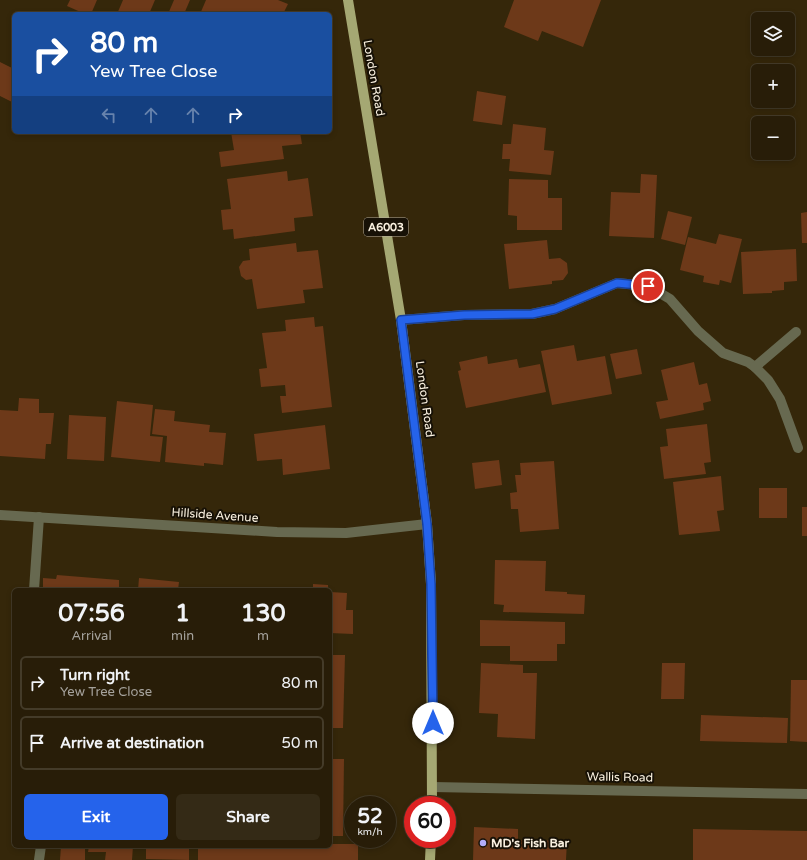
<!DOCTYPE html>
<meta charset="utf-8">
<style>
body{margin:0;font-family:"Varela Round",sans-serif;background:#342a16;color:#f1f3f6;height:100vh;display:flex;flex-direction:column;font-size:15px;white-space:nowrap}
*{box-sizing:border-box;margin:0}
p{font-size:13px;color:#a5a29c}
.icon{flex:none;width:22px;height:22px;fill:none;stroke:currentColor;stroke-width:2;stroke-linecap:round;stroke-linejoin:round}
.map{position:relative;flex:1;overflow:hidden}
.sheet{position:absolute;left:12px;top:588px;width:320px;height:260px;display:flex;flex-direction:column;background:#281d08;border-radius:6px;box-shadow:0 2px 6px #0003,0 0 0 1px #443b29}
.sheet>*{flex:none}
.banner{position:absolute;left:12px;top:12px;width:320px;height:122px;border-radius:6px;box-shadow:0 2px 6px #0003,0 0 0 1px #443b29;background:#1a4fa0;color:#fff;overflow:hidden}
.buttons{position:absolute;left:751px;top:12px;display:grid;gap:8px}
.buttons a{display:grid;place-items:center;width:44px;height:44px;border-radius:6px;background:#281d08;box-shadow:0 2px 6px #0003,0 0 0 1px #443b29;font-size:20px}
.speed{position:absolute;left:344px;top:796px;display:flex;gap:8px;font-size:20px;font-weight:700;text-align:center}
.speed>*{display:grid;place-content:center;width:52px;height:52px;border-radius:50%;background:#281d08;box-shadow:0 2px 6px #0003,0 0 0 1px #443b29;line-height:1}
.speed small{font-size:10px;font-weight:400}
.speed .limit{border:6px solid #d22;background:#fff;color:#111}
.pin{position:absolute;display:grid;place-items:center;width:34px;height:34px;color:#fff;margin:-17px;border:2px solid #fff;border-radius:50%;box-shadow:0 1px 4px #0007}
.me{position:absolute;width:44px;margin:-22px;rotate:0deg;stroke-linejoin:round;filter:drop-shadow(0 0 3px #0008)}
.turn{display:flex;align-items:center;gap:14px;height:84px;padding:0 12px;font-size:18px}
.turn .icon{width:52px;height:52px;stroke-width:2.5}
.turn b{display:block;font-size:28px;line-height:34px}
.lanes{display:flex;align-items:center;height:38px;padding:0 12px;background:#0003;justify-content:center;gap:20px;direction:ltr}
.lanes .off{opacity:.35}
.eta{display:flex;justify-content:space-evenly;align-items:center;height:68px;text-align:center}
.eta b{font-size:24px;font-weight:800;line-height:28px}
.primary-button{display:flex;gap:8px;margin-top:auto;padding:8px 12px}
.primary-button a{flex:1;height:46px;border-radius:6px;background:#2563eb;color:#fff;font-size:16px;font-weight:800;line-height:46px;text-align:center}
.primary-button a+a{background:#342a16;color:#f1f3f6}
ul{padding:0;list-style:none}
li{display:flex;align-items:center;gap:12px;height:54px;margin:0 8px 6px;padding:0 4px;border:2px solid #443b29;border-radius:6px}
li div{flex:1}
li b{display:block;font-size:15px}
li em{font-style:normal}
.map>svg:first-child{display:block}
</style>
<div class="map">
<svg width="807" height="860" viewBox="0 0 807 860">
<rect width="100%" height="100%" fill="#35270a"/>
<g fill="#6d3919">
<path d="M70 0H97L91 14H85L67 6Z"/>
<path d="M123 0H155L149 14H117Z"/>
<path d="M174 0H190L184 14H168Z"/>
<path d="M206 0H278L288 4 283 14H200Z"/>
<path d="M514 0H601L583 47 542 31 538 41 504 27Z"/>
<path d="M0 62 14 69V103L0 96Z"/>
<path d="M477 91 506 96 502 125 473 121Z"/>
<path d="M513 124 546 128 544 150 554 151 551 175 509 171 510 159H502L503 144H511Z"/>
<path d="M231 132H300L302 144 282 146 284 159 221 167 219 152 234 150Z"/>
<path d="M287 171 288 181 308 178 313 216 294 218 295 231 234 239 233 229 223 230 221 210 231 209 227 179Z"/>
<path d="M641 174 657 175 654 238 609 236 611 192 640 193Z"/>
<path d="M509 179 548 180V198H562V230H517V216L508 215Z"/>
<path d="M668 211 692 217 685 245 661 239Z"/>
<path d="M807 212V243H802L801 213Z"/>
<path d="M719 234 742 239 731 283 720 280 719 285 703 282 704 276 680 270 688 237 716 244Z"/>
<path d="M547 240 549 259 560 258 567 263 568 273 563 280 552 281V284L509 289 504 244Z"/>
<path d="M296 243 297 252 318 250 323 288 303 290 305 303 257 309 252 279 246 280 241 276 239 267 243 261 250 260 249 249Z"/>
<path d="M796 249 797 281 784 282V290L772 291V293L743 294 741 252Z"/>
<path d="M314 317 315 327 323 326 332 407 282 413 280 396H286L285 385 261 387 259 369 267 368 262 333 286 331 285 320Z"/>
<path d="M574 345 577 361 605 356 612 394 552 405 541 351Z"/>
<path d="M637 349 642 374 616 379 610 354Z"/>
<path d="M487 356 488 364 517 359 519 368 540 364 546 392 466 408 458 371 461 370 459 362Z"/>
<path d="M694 362 699 385 707 383 711 401 703 403 704 410 660 419 656 402 668 400 661 370Z"/>
<path d="M19 398 39 399V413H54L51 444H46L45 459 0 456V410L18 411Z"/>
<path d="M117 401 153 405 150 436 163 437 160 462 111 457Z"/>
<path d="M155 409 175 411 174 421 210 425 209 432 226 433 223 465 204 463V466L165 462 167 436 152 434Z"/>
<path d="M69 415 106 417 104 461 67 459Z"/>
<path d="M707 424 711 462 704 463 706 474 664 479 660 447 668 446 666 429Z"/>
<path d="M325 425 330 469 283 475 282 459 257 461 254 434Z"/>
<path d="M499 460 502 485 475 489 472 463Z"/>
<path d="M554 461 559 529 520 532 518 509H511L510 493 517 492 515 475H521L520 463Z"/>
<path d="M721 476 724 510 717 511 720 531 679 535 673 482Z"/>
<rect x="759" y="488" width="28" height="30"/>
<rect x="802" y="507" width="5" height="29"/>
<path d="M495 560 546 561 545 591 567 592V594L585 595 584 614 503 612 504 605 494 604Z"/>
<path d="M57 575 119 580V590H43V578L56 579Z"/>
<path d="M139 578 179 582 178 590H138Z"/>
<path d="M313 584 328 585V590H313Z"/>
<path d="M330 592 347 593 346 610H353V634L330 633Z"/>
<path d="M480 620 565 622V644H557V661H510V646H480Z"/>
<path d="M330 655H345L343 728H330Z"/>
<path d="M481 663 523 665V673H537L535 739 497 737 498 714 479 713Z"/>
<path d="M662 663H685L684 699H661Z"/>
<path d="M791 680H807V742L790 741Z"/>
<path d="M701 715 788 718 787 743 700 741Z"/>
<path d="M330 759H344L343 836H330Z"/>
<path d="M474 827 518 829V840L567 841 566 860H473Z"/>
<path d="M693 829 807 831V860H693Z"/>
<path d="M330 844H358V860H198V846H330Z"/>
<path d="M61 846H85V860H60Z"/>
<path d="M89 846H133L132 860H105L106 852H88Z"/>
<path d="M146 846H189V860L146 859Z"/>
</g>
<g fill="none" stroke-linecap="round" stroke-linejoin="round">
<g stroke="#676950" stroke-width="10">
<path d="M34 590 39 517"/>
<path d="M39 860 41 846"/>
</g>
<g stroke="#676950" stroke-width="10">
<path d="M401 320 464 315 532 314 555 309 617 283 648 286 670 299 698 331 723 353 748 362 755 367 768 380 780 399 798 448"/>
<path d="M755 367 796 332"/>
<path d="M0 515 277 532 346 533 427 524"/>
<path d="M433 787 807 794"/>
</g>
<g stroke="#a5a873" stroke-width="10">
<path d="M348 0 401 320 427 524 431 584 432 805"/>
<path d="M430 860 431 839"/>
</g>
</g>
<g fill="none" stroke-linecap="round" stroke-linejoin="round">
<defs>
<path id="route" d="M433 723 431 584 427 524 401 320 464 315 532 314 555 309 617 283 648 286"/>
</defs>
<use href="#route" stroke="#184099" stroke-width="10"/>
<use href="#route" stroke="#2563eb" stroke-width="7"/>
</g>
<circle fill="#b3adf9" stroke="#171106" stroke-width="1.5" cx="483" cy="843" r="4"/>
<g text-anchor="middle" dominant-baseline="central" stroke-width="4" stroke-linejoin="round" paint-order="stroke">
<rect fill="#171106" stroke="#b7ae9f" stroke-width="1" x="364" y="218" width="44" height="18" rx="3"/>
<g font-size="11" font-weight="bold" fill="#fbf2e1">
<text x="386" y="227">A6003</text>
</g>
<g font-size="12" fill="#fbf2e1" stroke="#171106">
<text transform="translate(374 78) rotate(80)">London Road</text>
<text transform="translate(425 399) rotate(82)">London Road</text>
<text transform="translate(215 515) rotate(4)">Hillside Avenue</text>
<text transform="translate(620 777) rotate(1)">Wallis Road</text>
</g>
<g font-size="12" font-weight="bold" fill="#fbf2e1" stroke="#171106" text-anchor="start">
<text x="491" y="843">MD's Fish Bar</text>
</g>
</g>
</svg>
<div class="buttons">
<a><svg class="icon" aria-label="layers" viewBox="0 0 24 24"><path d="M12 4l9 5-9 5-9-5zM3 14l9 5 9-5"/></svg></a>
<a>+</a>
<a>−</a>
</div>
<div class="speed"><div>52<small>km/h</small></div><div class="limit">60</div></div>
<div class="pin" style="left:648px;top:286px;background:#d93025"><svg class="icon" aria-label="arrive" viewBox="0 0 24 24"><path d="M6 21V4h12l-3 4 3 4H6"/></svg></div>
<svg class="me" style="left:433px;top:723px" viewBox="-20 -20 40 40"><circle r="19" fill="#fff"/><path d="M0-13L10 11 0 6-10 11z" fill="#2563eb"/></svg>
<div class="banner">
<div class="turn"><svg class="icon" aria-label="right" viewBox="0 0 24 24"><path d="M7 20v-9h11M14 6l5 5-5 5"/></svg><div><b>80 m</b>Yew Tree Close</div></div>
<div class="lanes"><svg class="icon off" aria-label="left" viewBox="0 0 24 24"><path d="M17 20v-9H6M10 6l-5 5 5 5"/></svg><svg class="icon off" aria-label="ahead" viewBox="0 0 24 24"><path d="M12 20V5M6 11l6-6 6 6"/></svg><svg class="icon off" aria-label="ahead" viewBox="0 0 24 24"><path d="M12 20V5M6 11l6-6 6 6"/></svg><svg class="icon" aria-label="right" viewBox="0 0 24 24"><path d="M7 20v-9h11M14 6l5 5-5 5"/></svg></div>
</div>
<section class="sheet">
<div class="eta">
<div><b>07:56</b><p>Arrival</p></div>
<div><b>1</b><p>min</p></div>
<div><b>130</b><p>m</p></div>
</div>
<ul>
<li><svg class="icon" aria-label="right" viewBox="0 0 24 24"><path d="M7 20v-9h11M14 6l5 5-5 5"/></svg><div><b>Turn right</b><p>Yew Tree Close</p></div><em>80 m</em></li>
<li><svg class="icon" aria-label="arrive" viewBox="0 0 24 24"><path d="M6 21V4h12l-3 4 3 4H6"/></svg><div><b>Arrive at destination</b></div><em>50 m</em></li>
</ul>
<div class="primary-button"><a>Exit</a><a>Share</a></div>
</section>
</div>
